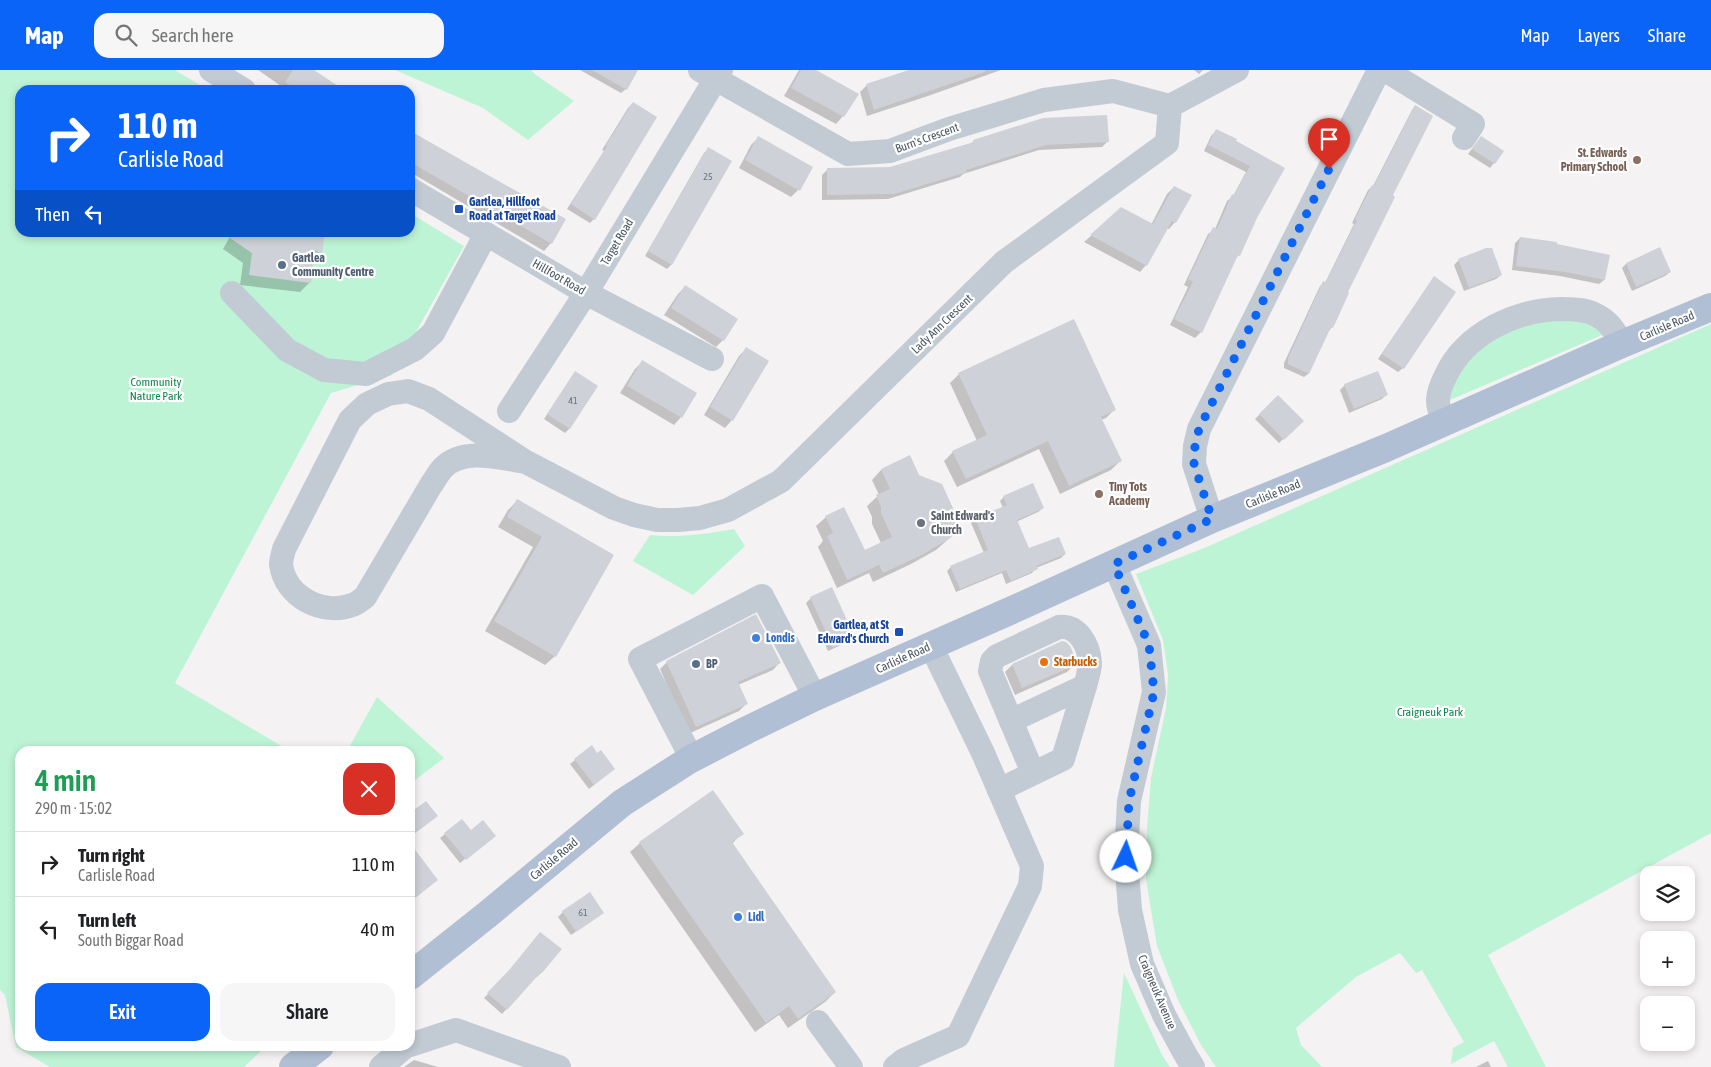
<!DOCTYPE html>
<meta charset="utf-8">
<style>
body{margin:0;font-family:"Asap Condensed",sans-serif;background:#f6f6f6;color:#202124;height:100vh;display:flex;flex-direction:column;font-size:19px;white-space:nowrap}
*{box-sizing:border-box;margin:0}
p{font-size:16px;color:#757577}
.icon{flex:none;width:28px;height:28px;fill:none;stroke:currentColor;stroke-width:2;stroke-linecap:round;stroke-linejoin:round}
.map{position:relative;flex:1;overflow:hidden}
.sheet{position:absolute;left:15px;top:676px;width:400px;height:305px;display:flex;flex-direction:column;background:#fff;border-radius:15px;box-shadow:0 2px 8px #0003}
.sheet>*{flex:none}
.guide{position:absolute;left:15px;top:15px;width:400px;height:152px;border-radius:15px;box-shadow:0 2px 8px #0003;background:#0964f7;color:#fff;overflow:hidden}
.tools{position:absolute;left:1640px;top:796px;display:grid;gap:10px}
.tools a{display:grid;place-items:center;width:55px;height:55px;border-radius:10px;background:#fff;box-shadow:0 2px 8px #0003;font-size:25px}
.pin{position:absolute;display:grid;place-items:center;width:42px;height:42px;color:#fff;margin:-51px -21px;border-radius:50% 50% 50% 0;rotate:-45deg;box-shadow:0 0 5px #0007}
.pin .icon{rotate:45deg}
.me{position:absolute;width:55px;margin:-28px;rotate:3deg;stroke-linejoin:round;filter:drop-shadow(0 0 4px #0008)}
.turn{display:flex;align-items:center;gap:18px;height:105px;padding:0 20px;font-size:22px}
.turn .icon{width:65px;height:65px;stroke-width:2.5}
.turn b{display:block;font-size:35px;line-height:42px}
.then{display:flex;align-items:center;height:48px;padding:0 20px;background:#0003;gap:10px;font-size:19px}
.round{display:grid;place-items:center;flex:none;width:52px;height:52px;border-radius:15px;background:#f6f6f6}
.head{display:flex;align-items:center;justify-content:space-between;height:85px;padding:0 20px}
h1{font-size:30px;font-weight:600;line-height:38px;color:#1e9e55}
.primary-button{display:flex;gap:10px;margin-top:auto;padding:10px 20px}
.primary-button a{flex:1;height:58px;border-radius:15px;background:#0964f7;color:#fff;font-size:20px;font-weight:600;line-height:58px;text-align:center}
.primary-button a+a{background:#f6f6f6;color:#202124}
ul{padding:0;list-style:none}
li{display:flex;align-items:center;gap:15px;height:65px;padding:0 20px;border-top:1px solid #e0e0e0}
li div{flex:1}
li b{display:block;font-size:19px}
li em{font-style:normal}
header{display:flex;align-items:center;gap:30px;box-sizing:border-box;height:70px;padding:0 25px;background:#0964f7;color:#fff}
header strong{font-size:24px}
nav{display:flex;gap:28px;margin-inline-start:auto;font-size:18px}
.search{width:350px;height:45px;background:#f6f6f6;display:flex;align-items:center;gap:12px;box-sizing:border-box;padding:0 18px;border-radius:15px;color:#757577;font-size:19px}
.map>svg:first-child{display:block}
</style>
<header>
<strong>Map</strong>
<div class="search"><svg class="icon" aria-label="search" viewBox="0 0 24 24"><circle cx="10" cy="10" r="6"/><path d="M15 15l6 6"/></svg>Search here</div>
<nav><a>Map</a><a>Layers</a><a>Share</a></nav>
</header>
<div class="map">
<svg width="1711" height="997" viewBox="0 0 1711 997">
<rect width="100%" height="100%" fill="#f4f2f2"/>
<g fill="#bef4d6">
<path d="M0 0H175L208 20H20V162H410V143L464 176 392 305 331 323 175 613 290 681H20V976H266L244 997H50L16 977 5 925 0 920Z"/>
<path d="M395 0H531L536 5 574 31 528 70 483 38Z"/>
<path d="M1577 249 1607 263 1450 330 1448 324 1469 286 1521 253Z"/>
<path d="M1711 254V763L1488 885 1546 997H1508L1494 971 1451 994 1453 978 1464 972 1422 900 1416 903 1400 883 1356 907 1296 958 1301 975 1322 997H1216L1201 975 1178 930 1157 876 1146 809 1147 758 1151 708 1166 638 1168 605 1163 570 1136 504 1202 479Z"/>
<path d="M734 459 745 476 693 525 633 491 650 465C680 468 704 464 734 459Z"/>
<path d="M377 627 444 688 410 714V681H347Z"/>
<path d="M1124 903 1162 985 1170 997H1114Z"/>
</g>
<g fill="#0003">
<path d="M258 0H312L342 20H279L281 16Z"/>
<path d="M580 0H636L626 19 621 23Z"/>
<path d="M799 0H814L843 46 836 54 784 26Z"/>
<path d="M911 0H1001L928 26 867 46 860 22 867 15Z"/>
<path d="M1194 0H1203L1199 4Z"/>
<path d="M633 33 594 149 590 153 567 139 604 81 602 80 628 38Z"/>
<path d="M1415 36 1391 126 1346 223 1332 257 1328 262 1308 304 1304 307 1284 298V293L1320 216 1325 213 1354 154 1352 153 1368 120 1373 116 1412 40Z"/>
<path d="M1217 60 1283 98 1256 148 1239 185 1235 189 1201 262 1195 268 1170 255 1188 217 1184 215 1208 164 1215 159 1227 131 1233 126 1246 102 1204 81 1211 66Z"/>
<path d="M410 61 565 150 551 173 544 181 410 102Z"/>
<path d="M758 68 811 98 798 120 791 127 739 98 751 75Z"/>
<path d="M974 71 1107 72 1102 77 1039 80 963 104 960 107 888 129 822 130V105L827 100 890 99 970 74Z"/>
<path d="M1477 72 1494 93 1490 98 1468 84Z"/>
<path d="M709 79 730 91 671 195 667 199 645 186 704 83Z"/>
<path d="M1174 117 1175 152 1169 159 1167 158 1146 195 1140 202 1084 172 1121 139 1151 155 1167 124Z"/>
<path d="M324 162 321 185 312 193 310 212 300 222 240 215 243 193 223 179 232 163Z"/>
<path d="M1520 168 1609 186 1604 210 1599 214 1560 206 1512 200 1515 173Z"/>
<path d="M1660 179 1670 202 1665 206 1632 221 1622 198 1626 194Z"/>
<path d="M1459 190 1501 205 1496 209 1464 221 1454 195Z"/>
<path d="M1430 213 1403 298 1398 302 1378 289Z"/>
<path d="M685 217 723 270 716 277 664 245 678 224Z"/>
<path d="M746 279 732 350 725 358 704 345 739 286Z"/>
<path d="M642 292 681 347 674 355 620 323 635 299Z"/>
<path d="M575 303 570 358 565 363 544 349Z"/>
<path d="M959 304 1115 339 1106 348 1101 350 1120 391 1111 400 1060 424 1039 379 957 417 944 391 953 382 977 371 950 313Z"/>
<path d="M1345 315 1386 325 1382 329 1349 343 1340 320Z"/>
<path d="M1278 327 1302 351 1279 373 1255 349Z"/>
<path d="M909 387 918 406 961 458 936 480 911 494 873 512 869 503 837 518 818 477 823 471 816 456 826 447 864 481 881 473 872 454V447L867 436 879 425 872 410 881 400Z"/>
<path d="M1004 427 1043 438 1038 442 1016 452 1028 480 1065 484 1061 488 1036 498 1032 503 1006 514 1002 503 956 522 947 501 951 497 984 483 971 453 976 449 1003 438 1000 431Z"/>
<path d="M518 430 613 485 555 586 545 595 485 561 533 477 498 457 508 440Z"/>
<path d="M811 528 853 568 848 572 828 581 806 533Z"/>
<path d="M1062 572 1075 594 1067 602 1015 625 1005 602 1012 595Z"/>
<path d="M667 592H780L773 600 738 615 746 634 739 641 688 664 660 599Z"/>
<path d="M591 677 609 703 589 719 570 694Z"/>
<path d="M470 762 489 770 460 793 440 768 445 764Z"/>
<path d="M742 763 732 774 835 922 825 932 788 958 779 945 755 962 630 782 640 773Z"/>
<path d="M563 842 603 843 571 865 558 847Z"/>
<path d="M560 880 541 903 537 907 536 906 502 944 484 928 506 905Z"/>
<path d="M414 990 438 997H404Z"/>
<path d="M1488 991 1491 997H1476Z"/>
</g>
<g fill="#ced1d8">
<path d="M293 0H314L344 20H297L285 12Z"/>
<path d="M592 0H638L627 20Z"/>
<path d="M801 0H816L859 24 844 47 791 18Z"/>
<path d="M909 0H985V2L874 40 866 14Z"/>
<path d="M633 32 657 47 595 150 571 134 607 76 606 75Z"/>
<path d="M1415 35 1433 46 1393 125 1395 127 1348 222 1349 223 1333 258 1331 257 1309 304 1288 294V288L1323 211 1326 212 1357 150 1355 149 1372 115 1374 116Z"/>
<path d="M1107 45 1109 72 1046 75 966 100 967 102 894 124 827 125V98L890 97 974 72 973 70 1043 48Z"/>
<path d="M1216 59 1237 69 1236 71 1285 98 1257 148 1240 186 1238 185 1202 263 1174 249 1193 212 1188 209 1213 157 1217 159 1232 124 1234 125 1250 96 1208 75Z"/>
<path d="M410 61 566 149 552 174 410 92Z"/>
<path d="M758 66 813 97 800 121 745 90Z"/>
<path d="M1481 66 1504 81 1495 94 1472 79Z"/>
<path d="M708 77 732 91 672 195 648 181Z"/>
<path d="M1174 116 1192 125 1176 153 1172 151 1147 196 1090 165 1121 137 1153 154Z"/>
<path d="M221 162H325L322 185 315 180 311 213 249 205 252 183Z"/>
<path d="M1520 167 1557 172V174L1610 185 1605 210 1565 202 1516 196Z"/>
<path d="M1660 177 1671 202 1636 217 1626 193Z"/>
<path d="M1486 178H1492L1502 205 1469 218 1458 189Z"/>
<path d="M1434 206 1456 222 1404 299 1382 284Z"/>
<path d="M685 215 738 249 724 271 671 238Z"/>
<path d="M1074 249 1116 340 1101 347 1122 391 1069 416 1048 371 966 409 952 381 987 365 958 303Z"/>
<path d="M746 277 769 291 733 351 710 337Z"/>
<path d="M642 290 697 323 682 348 627 316Z"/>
<path d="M575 301 598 316 570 359 547 344Z"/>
<path d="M1378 301 1388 325 1354 339 1344 314Z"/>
<path d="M1278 325 1304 351 1284 370 1259 344Z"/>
<path d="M910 385 919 405 942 414 962 458 947 470 922 485 883 503 879 495 847 510 827 466 833 463 825 446 844 437 865 480 892 467 881 443V437L876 425 890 419 881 399Z"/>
<path d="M1033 413 1044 438 1017 450 1029 478 1059 467 1066 484 1036 496 1038 499 1011 511 1006 500 960 519 950 496 988 480 975 448 1007 435 1003 426Z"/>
<path d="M517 429 614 485 556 587 494 551 542 467 507 447Z"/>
<path d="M832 517 855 568 833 578 810 527Z"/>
<path d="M756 544 781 593 738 612 748 634 696 657 666 591Z"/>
<path d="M1062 571 1066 572 1070 576 1075 587 1076 595 1022 618 1012 594Z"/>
<path d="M592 675 597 683 601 680 615 699 594 715 574 689Z"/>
<path d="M713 720 744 764 732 772 836 922 798 949 789 936 766 953 639 772Z"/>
<path d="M426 731 438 746 410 767V743Z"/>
<path d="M462 749 471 760 483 750 496 766 466 790 444 763Z"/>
<path d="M410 773 438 810 410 832Z"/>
<path d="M590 822 604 843 576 862 562 841Z"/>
<path d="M540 862 562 879 542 903 541 902 507 940 487 923 510 899Z"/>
</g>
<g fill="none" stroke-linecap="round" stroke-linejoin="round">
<g stroke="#c2cbd4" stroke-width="24">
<path d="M211 0 244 20"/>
<path d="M700 0 848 84 890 81 949 59 1044 30 1113 21 1170 36"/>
<path d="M1385 0 1473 54 1464 68"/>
<path d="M410 119 586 223 712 289"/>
<path d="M232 223 287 280 324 300 366 304 415 279 433 263 486 164"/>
<path d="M509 341 586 223 721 0"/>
<path d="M1444 352C1441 345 1438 339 1438 330 1438 322 1442 313 1446 305 1466 263 1516 240 1560 239 1571 239 1584 239 1594 244 1608 250 1615 261 1622 274"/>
<path d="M526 392C500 388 463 377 443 398 438 403 435 410 431 415L365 527C361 530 357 534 352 535 323 546 285 527 281 494 281 490 283 484 284 479L350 350 367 334 388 324 408 321 429 329 526 392 614 438 634 445 657 450H678L700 448 728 440 781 411 1004 192 1167 73 1170 36 1237 0"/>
<path d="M1212 449 1194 394 1195 376 1199 359 1379 0"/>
<path d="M1114 494 1149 575 1154 622 1129 731 1126 787 1130 840 1142 894 1164 945 1185 984 1193 997"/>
<path d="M1011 651 990 601 992 591 997 586 1059 557C1078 555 1089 575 1090 593 1090 600 1087 609 1085 616"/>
<path d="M692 689 640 589 762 526 815 627"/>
<path d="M999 720 1063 689 1085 616 1011 651 1033 703"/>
<path d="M818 952 851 997"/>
<path d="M410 975 456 960 559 997"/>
<path d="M381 997 406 976"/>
<path d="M895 997 904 990 958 966 1030 816 1032 796 983 683 931 576"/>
</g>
<g stroke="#b0bfd3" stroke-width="28">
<path d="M410 906 488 844 622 733 689 690 747 660 815 627 1021 536 1212 449 1386 378 1622 274 1711 237"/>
<path d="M293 997 320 976"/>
</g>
</g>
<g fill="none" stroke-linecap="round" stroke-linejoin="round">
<path stroke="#0964f7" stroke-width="9" stroke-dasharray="0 16.2" d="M1126 787 1129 731 1154 622 1149 575 1114 494 1212 449 1194 394 1195 376 1199 359 1329 99"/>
</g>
<g fill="#8d6e63" stroke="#fff" stroke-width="2">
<circle cx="1637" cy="90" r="5"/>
<circle cx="1099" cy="424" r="5"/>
</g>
<g fill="#1a4fb4" stroke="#fff" stroke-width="2">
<rect x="454" y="134" width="10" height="10" rx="2.5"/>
<rect x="894" y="557" width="10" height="10" rx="2.5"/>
</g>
<g fill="#5c6f8a" stroke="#fff" stroke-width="2">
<circle cx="282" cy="195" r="5"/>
<circle cx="696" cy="594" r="5"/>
</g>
<circle fill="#6b7280" stroke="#fff" stroke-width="2" cx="921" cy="453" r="5"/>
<g fill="#3f7fe0" stroke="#fff" stroke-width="2">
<circle cx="756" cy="568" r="5"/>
<circle cx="738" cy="847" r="5"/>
</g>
<circle fill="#e8710a" stroke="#fff" stroke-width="2" cx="1044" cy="592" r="5"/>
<g text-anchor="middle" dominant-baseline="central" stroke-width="4.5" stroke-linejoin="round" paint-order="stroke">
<g font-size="10" fill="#6a7380">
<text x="708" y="106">25</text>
<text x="573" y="330">41</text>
<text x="583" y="842">61</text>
</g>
<g font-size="12" fill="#485462" stroke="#fff">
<text transform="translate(927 68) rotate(-20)">Burn's Crescent</text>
<text transform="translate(617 172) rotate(-59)">Target Road</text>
<text transform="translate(559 207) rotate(30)">Hillfoot Road</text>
<text transform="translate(942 254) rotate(-44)">Lady Ann Crescent</text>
<text transform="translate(1667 256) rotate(-23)">Carlisle Road</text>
<text transform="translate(1273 424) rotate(-22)">Carlisle Road</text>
<text transform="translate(903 588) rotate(-24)">Carlisle Road</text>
<text transform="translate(554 789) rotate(-40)">Carlisle Road</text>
<text transform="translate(1157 922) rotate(67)">Craigneuk Avenue</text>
</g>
<g font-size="12" font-weight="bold" fill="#785e54" stroke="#fff" text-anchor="end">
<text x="1627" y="83">St. Edwards<tspan x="1627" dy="14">Primary School</tspan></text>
<text x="1109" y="417" text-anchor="start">Tiny Tots<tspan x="1109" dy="14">Academy</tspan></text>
</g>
<g font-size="12" font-weight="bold" fill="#164399" stroke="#fff" text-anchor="start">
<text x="469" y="132">Gartlea, Hillfoot<tspan x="469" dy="14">Road at Target Road</tspan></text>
<text x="889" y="555" text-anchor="end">Gartlea, at St<tspan x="889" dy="14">Edward's Church</tspan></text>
</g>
<g font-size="12" font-weight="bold" fill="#4e5e75" stroke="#fff" text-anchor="start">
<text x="292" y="188">Gartlea<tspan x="292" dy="14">Community Centre</tspan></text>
<text x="706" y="594">BP</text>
</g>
<g font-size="12" fill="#0f8751" stroke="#fff">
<text x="156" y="312">Community<tspan x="156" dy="14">Nature Park</tspan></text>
<text x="1430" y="642">Craigneuk Park</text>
</g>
<g font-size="12" font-weight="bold" fill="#5b616d" stroke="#fff" text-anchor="start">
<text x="931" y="446">Saint Edward's<tspan x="931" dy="14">Church</tspan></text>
</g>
<g font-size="12" font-weight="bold" fill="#366cbe" stroke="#fff" text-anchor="start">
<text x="766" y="568">Londis</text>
<text x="748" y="847">Lidl</text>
</g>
<g font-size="12" font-weight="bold" fill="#c56008" stroke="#fff" text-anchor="start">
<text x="1054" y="592">Starbucks</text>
</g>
</g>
</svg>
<div class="tools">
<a><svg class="icon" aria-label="layers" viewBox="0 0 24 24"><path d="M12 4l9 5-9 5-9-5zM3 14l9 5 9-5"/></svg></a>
<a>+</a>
<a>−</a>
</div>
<div class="pin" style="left:1329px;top:99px;background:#d93025"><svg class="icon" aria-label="arrive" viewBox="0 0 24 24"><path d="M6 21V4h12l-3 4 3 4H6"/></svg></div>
<svg class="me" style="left:1126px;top:787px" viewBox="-20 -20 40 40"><circle r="19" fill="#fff"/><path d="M0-13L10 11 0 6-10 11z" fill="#0964f7"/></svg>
<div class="guide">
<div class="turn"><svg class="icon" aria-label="right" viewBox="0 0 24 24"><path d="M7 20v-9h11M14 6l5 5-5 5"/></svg><div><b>110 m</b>Carlisle Road</div></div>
<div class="then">Then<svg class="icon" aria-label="left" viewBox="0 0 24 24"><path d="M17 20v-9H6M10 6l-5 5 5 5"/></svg></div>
</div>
<section class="sheet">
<div class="head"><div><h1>4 min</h1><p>290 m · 15:02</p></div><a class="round" style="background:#d93025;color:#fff"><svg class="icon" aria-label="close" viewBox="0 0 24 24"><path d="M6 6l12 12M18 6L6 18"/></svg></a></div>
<ul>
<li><svg class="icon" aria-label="right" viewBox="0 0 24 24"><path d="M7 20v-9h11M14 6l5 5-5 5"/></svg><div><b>Turn right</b><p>Carlisle Road</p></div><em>110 m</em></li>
<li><svg class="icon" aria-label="left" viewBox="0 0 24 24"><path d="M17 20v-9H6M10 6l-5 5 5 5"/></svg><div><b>Turn left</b><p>South Biggar Road</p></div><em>40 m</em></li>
</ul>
<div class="primary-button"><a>Exit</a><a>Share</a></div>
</section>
</div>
